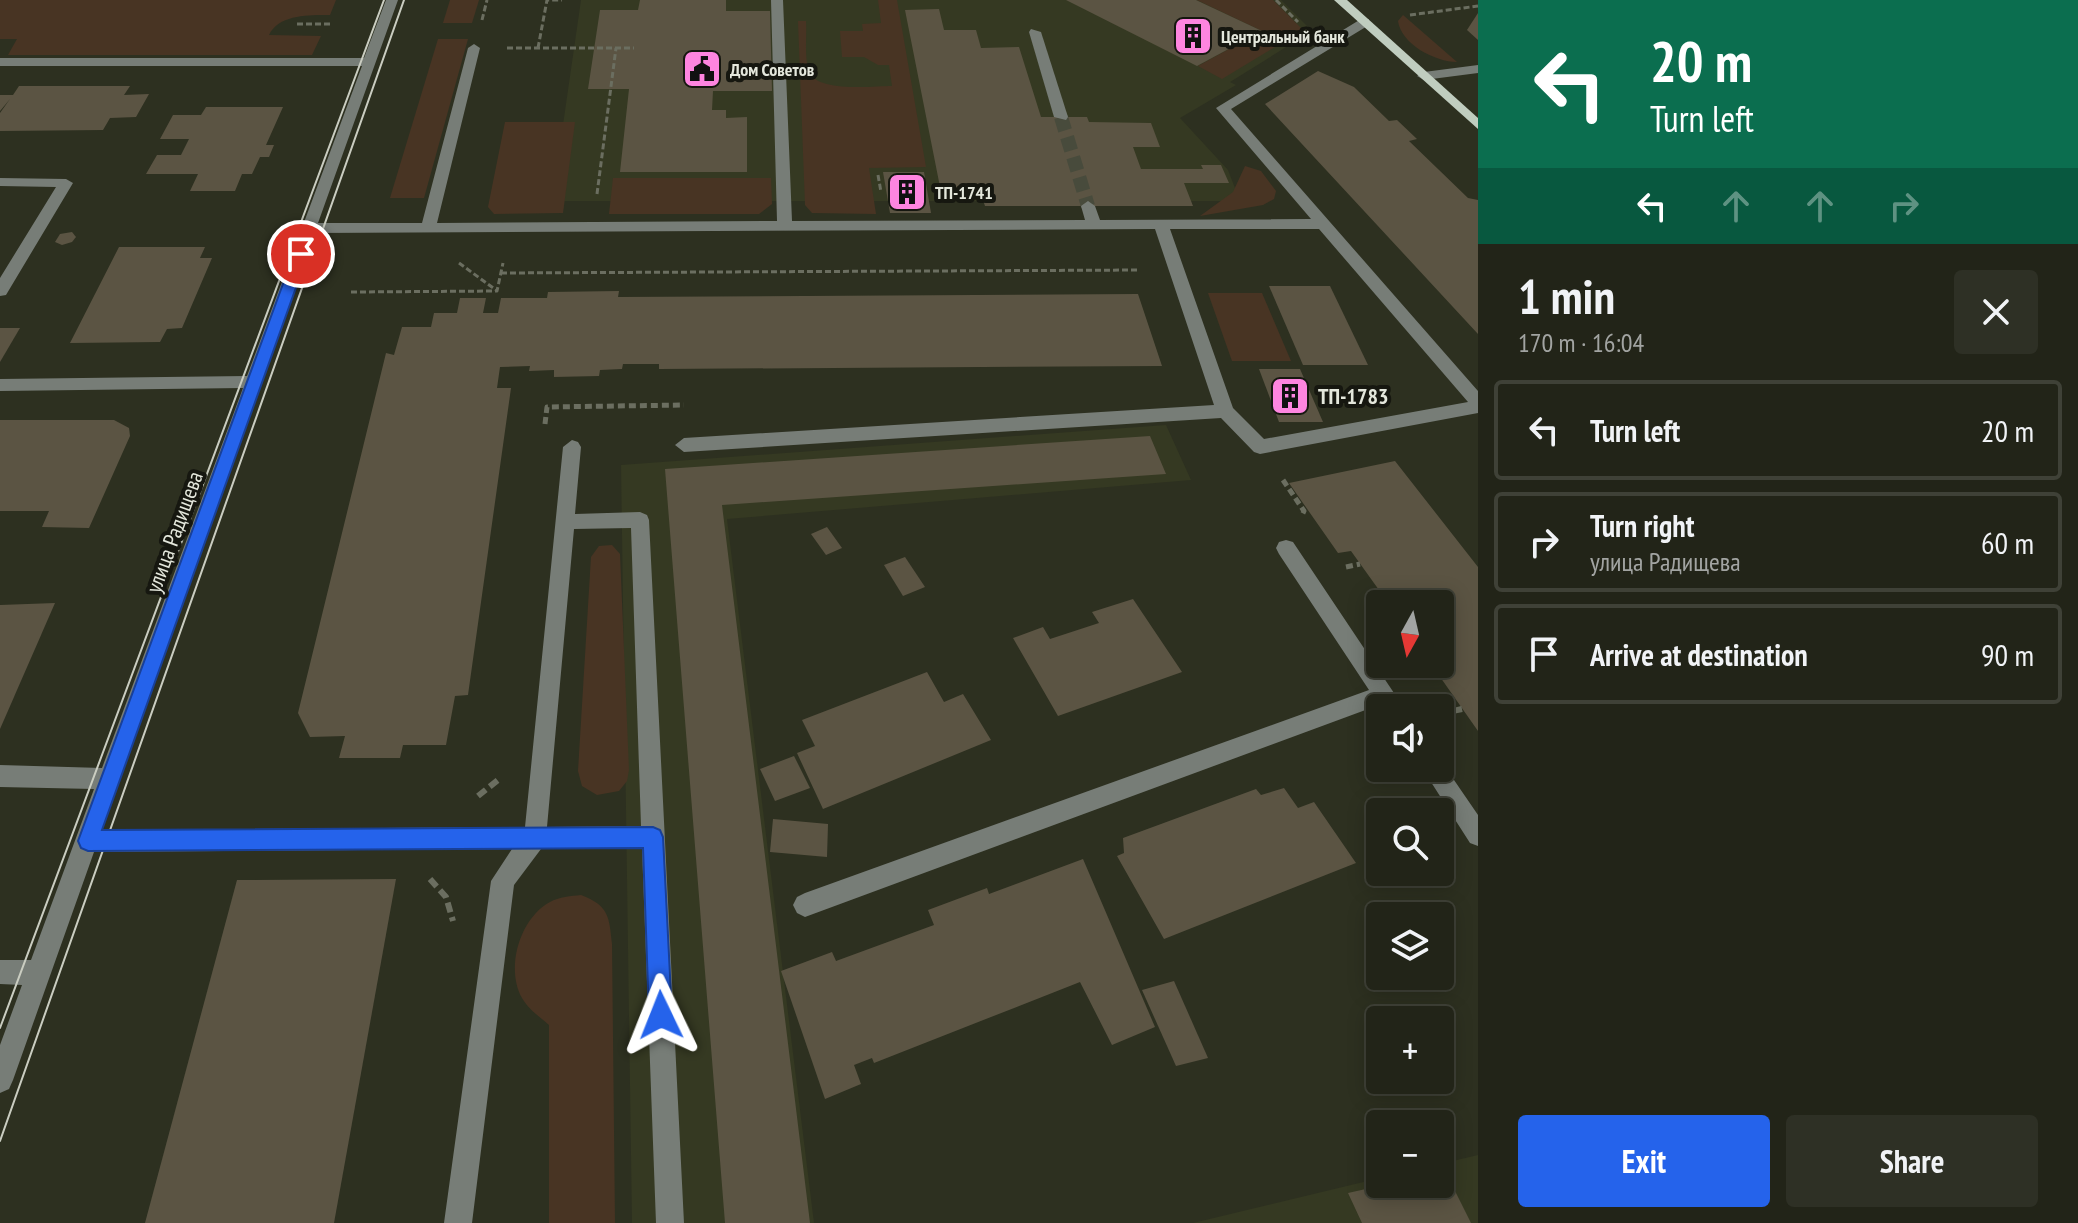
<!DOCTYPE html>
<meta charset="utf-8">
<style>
body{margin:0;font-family:"PT Sans Narrow",sans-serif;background:#2e3025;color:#f1f3f6;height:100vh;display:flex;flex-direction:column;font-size:30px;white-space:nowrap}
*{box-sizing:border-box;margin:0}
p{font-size:26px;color:#a2a4a2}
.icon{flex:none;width:44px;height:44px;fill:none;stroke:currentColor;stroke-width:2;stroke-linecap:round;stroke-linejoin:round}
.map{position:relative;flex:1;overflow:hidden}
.panel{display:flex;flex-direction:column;background:#222418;width:600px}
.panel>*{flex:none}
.guide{background:#0b6e4f;color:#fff;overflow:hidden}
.needle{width:52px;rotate:188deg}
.buttons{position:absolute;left:1366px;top:590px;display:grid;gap:16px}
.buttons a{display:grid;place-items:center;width:88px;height:88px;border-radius:8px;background:#222418;box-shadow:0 4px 20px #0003,0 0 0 2px #3f4137;font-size:40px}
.pin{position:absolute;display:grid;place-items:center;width:68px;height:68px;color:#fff;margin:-34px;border:4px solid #fff;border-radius:50%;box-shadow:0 2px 8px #0007}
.me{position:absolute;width:88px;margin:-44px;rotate:358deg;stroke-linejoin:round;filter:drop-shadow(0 0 6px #0008)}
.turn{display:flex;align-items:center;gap:28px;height:168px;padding:0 40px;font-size:36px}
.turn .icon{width:104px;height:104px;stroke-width:2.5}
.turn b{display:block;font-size:56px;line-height:68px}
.lanes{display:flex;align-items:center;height:76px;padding:0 40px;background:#0003;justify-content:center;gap:40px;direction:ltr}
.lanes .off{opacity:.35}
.round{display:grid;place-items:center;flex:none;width:84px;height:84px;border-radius:8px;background:#2e3025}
.summary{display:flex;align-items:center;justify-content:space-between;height:136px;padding:0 40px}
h1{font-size:48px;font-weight:800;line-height:60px}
.primary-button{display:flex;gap:16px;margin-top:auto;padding:16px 40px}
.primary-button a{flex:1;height:92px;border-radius:8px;background:#2563eb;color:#fff;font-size:32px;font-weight:800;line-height:92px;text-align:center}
.primary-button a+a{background:#2e3025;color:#f1f3f6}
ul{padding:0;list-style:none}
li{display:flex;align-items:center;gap:24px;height:100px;margin:0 16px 12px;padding:0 24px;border:4px solid #3f4137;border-radius:8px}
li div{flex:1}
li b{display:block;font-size:30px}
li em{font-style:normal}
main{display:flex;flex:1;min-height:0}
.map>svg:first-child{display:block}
</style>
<main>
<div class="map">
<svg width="1478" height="1223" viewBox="0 0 1478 1223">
<rect width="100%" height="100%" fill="#2d3020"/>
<g fill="#353922">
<path d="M581 0H1281L1312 31 1230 82 1236 85 1180 118 1228 170 1240 201H552Z"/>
<path d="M1166 425 1191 480 727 519 814 1223H632L621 465Z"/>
<path d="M1478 1155V1223H1193L1380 1178V1184H1440V1164Z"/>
</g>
<g fill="#483423">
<path d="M0 0H336L330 15C310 15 279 14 269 35L321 36 312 55H8L17 39H0Z"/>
<path d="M450 0H479L472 23H443Z"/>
<path d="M878 0H897L926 167 869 168 876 214 812 213 805 205 798 21H806C807 36 804 57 809 71 816 93 873 86 892 86L889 65H878L864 57H842L840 31H863L862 24 881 23Z"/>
<path d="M1197 0H1273L1303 30 1222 79 1198 66 1262 31Z"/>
<path d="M1403 15 1457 62C1435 62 1401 44 1398 21Z"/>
<path d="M438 39H468L424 198H390Z"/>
<path d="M505 122H575L563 213 494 214 488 207Z"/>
<path d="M1245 166 1261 171 1276 191 1274 199 1263 205 1200 216 1233 192Z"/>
<path d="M613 178H771L772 204 759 214H609Z"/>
<path d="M1208 293H1262L1291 361H1232Z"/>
<path d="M612 545 620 554 629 770 627 781 619 791 597 795 582 786 578 771 591 557 599 546Z"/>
<path d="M581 895C609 906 609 916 612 944L615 1223H549V1025C540 1017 528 1009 522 998 505 968 520 918 550 902 559 897 571 896 581 895Z"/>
</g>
<g fill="#5b5443">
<path d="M640 0H726V11H770L772 91H713L712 110H726V118L747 117V172H620L629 89H588L600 10H638Z"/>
<path d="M1066 0H1196L1262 31 1197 66Z"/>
<path d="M939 9 944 30H976L981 48 1019 47 1041 117H1087L1089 122 1151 123 1160 147H1133L1141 169H1203L1201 165H1221L1229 183H1184L1193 206H985L982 197H942L905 10Z"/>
<path d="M1478 13V40L1467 30Z"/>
<path d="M1318 71 1354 87 1389 121 1397 120 1417 139 1409 141 1468 198 1478 200V334L1265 104Z"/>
<path d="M19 86H130L124 95 149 94 136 117 110 118 103 130 0 131V113L10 99 0 111V95H13Z"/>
<path d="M206 107H283L266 145H274L269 157H260L252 174H242L235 191H190L198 174H146L157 155H181L189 139H160L173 115H201Z"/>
<path d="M883 172H924L931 213H890Z"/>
<path d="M72 232 76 237 72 242 62 245 55 242 60 234Z"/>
<path d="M119 247H205L200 258H212L182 328 167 329 160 342 70 343Z"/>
<path d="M1269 286H1330L1368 365H1303Z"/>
<path d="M619 291 618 297 1138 294 1162 366 659 369V364H623L622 369 600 370 599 376 554 377V370L529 371 530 366 500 367 497 388H511L468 695 455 696 446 745H403L400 758H339L345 736 310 737 298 713 386 353 394 355 402 327H431L434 313H457L460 298H486L483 313H498L501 298H547L548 292Z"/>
<path d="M0 328H20L0 362Z"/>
<path d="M1259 369H1300L1323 422H1279Z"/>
<path d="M0 420H114L129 428 130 436 89 528 42 527 49 511H0Z"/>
<path d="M1150 436 1166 474 722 505 810 1223H725L665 469Z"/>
<path d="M1395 461 1478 567V731L1431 664H1440V604H1389L1351 551 1338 553 1289 483Z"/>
<path d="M827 527 842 548 826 555 811 534Z"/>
<path d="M905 557 925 587 903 596 884 565Z"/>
<path d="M1133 599 1182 672 1058 716 1013 638 1043 627 1050 639 1099 623 1092 612Z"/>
<path d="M55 603 0 729V605Z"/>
<path d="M927 672 944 702 963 694 991 740 823 809 797 753 815 746 802 720Z"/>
<path d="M794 756 810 788 775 801 760 769Z"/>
<path d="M1284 788 1298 808 1314 802 1356 863 1164 939 1117 856 1124 853 1123 838 1256 789 1261 795Z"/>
<path d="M773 819 828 824 827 857 770 852Z"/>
<path d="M1083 859 1155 1027 1112 1045 1080 982 874 1063 872 1058 854 1065 861 1084 825 1099 781 971 832 952 836 961 934 925 928 910 987 888 989 894Z"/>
<path d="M396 879 334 1223H145L237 880Z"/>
<path d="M1174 981 1208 1058 1176 1066 1142 990Z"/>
<path d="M1445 1171 1471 1223H1362L1348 1193 1388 1184H1440V1172Z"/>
</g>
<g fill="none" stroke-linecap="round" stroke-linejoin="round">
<path stroke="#484b3c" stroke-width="14" stroke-dasharray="14 7" stroke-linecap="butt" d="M1061 117 1088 206"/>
<g stroke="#6b6e60" stroke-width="3" stroke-dasharray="6 3" stroke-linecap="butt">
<path d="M1276 0 1298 22"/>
<path d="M1410 15 1478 6"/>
<path d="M482 20 487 0"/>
<path d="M297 24H331"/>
<path d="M507 48H634"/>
<path d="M538 48 547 0H562"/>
<path d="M878 175 881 192"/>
<path d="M597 194 616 48"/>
<path d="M459 263 496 290"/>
<path d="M501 273 1140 270"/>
<path d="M351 292 497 291 503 263"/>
</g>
<g stroke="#6b6e60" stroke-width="5" stroke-dasharray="7 4" stroke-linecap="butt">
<path d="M545 424 547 407 684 405"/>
<path d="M1283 480 1304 511 1302 515"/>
<path d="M1346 567 1360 564"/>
</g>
<g stroke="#6b6e60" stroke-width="6" stroke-dasharray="10 5" stroke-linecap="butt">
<path d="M1440 714 1462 709"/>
<path d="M478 796 498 780"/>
<path d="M430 879 446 897 453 921"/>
</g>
<g fill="#777d77" fill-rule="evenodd">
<path d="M386 0H398L318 223H422L468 48 474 44 480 48 437 223 777 221 771 0H783L792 221 1085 220 1081 206 1088 201 1095 206 1100 220 1311 219 1216 108 1361 19H1369V25L1231 109 1478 391V413L1260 454 1254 452 1221 418 684 452 675 445 684 438 1214 405 1155 229 315 233 102 830 525 827 563 447 572 440 578 442 581 447 575 514 640 512 647 515 649 520 684 1223H656L642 848 541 849 514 885 472 1223H444L491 881 512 849 94 852 13 1080 9 1089 0 1093V1045L22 985 0 984V960H31L94 789 0 787V765L102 768 243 388 0 391V379L247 376 362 66H0V58H364ZM1170 229H1319L1468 402 1264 439 1233 408ZM631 528 641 826 547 827 574 529Z"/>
<path d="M1031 29 1041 32 1068 117 1066 120 1054 117 1029 32Z"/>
<path d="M1478 65V73L1424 80 1417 76 1424 72Z"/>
<path d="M0 178 66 179 73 183 6 295 0 296V278L56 187 0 186Z"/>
<path d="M1286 540 1293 542 1404 708H1381L1379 705 805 917 797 913 793 905 797 897 805 893 1369 690 1279 554 1276 548 1279 542Z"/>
<path d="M1441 761 1478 815V846L1470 843 1422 768H1440Z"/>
</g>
<path fill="#c0cdbf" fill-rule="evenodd" d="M1334 0H1347L1478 118V129Z"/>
<g stroke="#cacdc1" stroke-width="2">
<path d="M0 1028 384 0"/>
<path d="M0 1141 404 0"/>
</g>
</g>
<path fill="#2563eb" stroke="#184099" stroke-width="2" d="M301 249 308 254 102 830 653 827 660 830 663 837 672 1015 669 1023 661 1027 653 1023 649 1015 643 848 88 851 81 848 78 841 294 254Z"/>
<defs>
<symbol id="building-square" viewBox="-11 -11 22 22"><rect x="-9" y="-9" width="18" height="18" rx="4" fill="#fe85e0" stroke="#161710"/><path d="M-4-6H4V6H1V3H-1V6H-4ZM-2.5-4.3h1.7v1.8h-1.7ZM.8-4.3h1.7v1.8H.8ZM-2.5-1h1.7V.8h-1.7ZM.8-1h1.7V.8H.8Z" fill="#111"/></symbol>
<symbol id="civic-square" viewBox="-11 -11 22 22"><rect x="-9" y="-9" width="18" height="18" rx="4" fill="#fe85e0" stroke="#161710"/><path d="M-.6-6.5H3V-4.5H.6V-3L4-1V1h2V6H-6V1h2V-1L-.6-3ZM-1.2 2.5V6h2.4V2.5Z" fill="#111"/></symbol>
</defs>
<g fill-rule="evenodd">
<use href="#building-square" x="1171" y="14" width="44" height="44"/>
<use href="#civic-square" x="680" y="47" width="44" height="44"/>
<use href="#building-square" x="885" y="170" width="44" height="44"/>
<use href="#building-square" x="1268" y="374" width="44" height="44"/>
</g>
<g text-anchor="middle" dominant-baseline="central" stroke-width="8" stroke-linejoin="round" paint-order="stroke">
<g font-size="18" font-weight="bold" fill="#e4e7dc" stroke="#161710" text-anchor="start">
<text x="1221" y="36">Центральный банк</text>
<text x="730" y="69">Дом Советов</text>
<text x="935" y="192">ТП-1741</text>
</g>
<g font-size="22" font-weight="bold" fill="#e4e7dc" stroke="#161710" text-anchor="start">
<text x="1318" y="396">ТП-1783</text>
</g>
<g font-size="22" fill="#e4e7dc" stroke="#161710">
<text transform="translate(174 532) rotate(-70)">улица Радищева</text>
</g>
</g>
</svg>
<div class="buttons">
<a><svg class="needle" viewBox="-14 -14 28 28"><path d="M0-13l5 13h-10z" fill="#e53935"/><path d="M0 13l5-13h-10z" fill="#a2a4a2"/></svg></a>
<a><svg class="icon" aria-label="sound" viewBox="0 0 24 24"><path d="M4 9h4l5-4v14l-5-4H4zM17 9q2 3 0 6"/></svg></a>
<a><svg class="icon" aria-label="search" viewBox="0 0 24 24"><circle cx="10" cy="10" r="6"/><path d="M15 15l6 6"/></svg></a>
<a><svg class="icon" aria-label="layers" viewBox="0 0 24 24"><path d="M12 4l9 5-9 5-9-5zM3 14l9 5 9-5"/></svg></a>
<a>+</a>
<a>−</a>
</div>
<div class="pin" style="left:301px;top:254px;background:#d93025"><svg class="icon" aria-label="arrive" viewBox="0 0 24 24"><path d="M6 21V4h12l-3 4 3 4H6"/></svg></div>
<svg class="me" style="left:661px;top:1015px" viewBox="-20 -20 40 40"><path d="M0-17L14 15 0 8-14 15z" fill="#2563eb" stroke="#fff" stroke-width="4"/></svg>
</div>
<section class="panel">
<div class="guide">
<div class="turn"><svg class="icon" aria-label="left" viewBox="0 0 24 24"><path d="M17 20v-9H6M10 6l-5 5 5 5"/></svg><div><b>20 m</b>Turn left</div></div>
<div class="lanes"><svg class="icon" aria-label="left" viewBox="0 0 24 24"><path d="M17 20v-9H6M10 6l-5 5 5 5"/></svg><svg class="icon off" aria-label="ahead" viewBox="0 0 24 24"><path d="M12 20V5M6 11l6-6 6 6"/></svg><svg class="icon off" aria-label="ahead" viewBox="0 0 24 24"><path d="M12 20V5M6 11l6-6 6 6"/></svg><svg class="icon off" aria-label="right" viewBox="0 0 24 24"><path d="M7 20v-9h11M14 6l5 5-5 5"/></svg></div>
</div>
<div class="summary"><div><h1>1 min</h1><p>170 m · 16:04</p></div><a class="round"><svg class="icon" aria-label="close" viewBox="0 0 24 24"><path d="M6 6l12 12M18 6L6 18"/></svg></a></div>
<ul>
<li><svg class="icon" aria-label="left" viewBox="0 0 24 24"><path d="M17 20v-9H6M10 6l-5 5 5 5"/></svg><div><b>Turn left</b></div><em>20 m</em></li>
<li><svg class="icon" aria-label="right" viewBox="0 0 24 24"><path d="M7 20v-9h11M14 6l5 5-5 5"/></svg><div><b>Turn right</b><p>улица Радищева</p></div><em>60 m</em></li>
<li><svg class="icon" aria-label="arrive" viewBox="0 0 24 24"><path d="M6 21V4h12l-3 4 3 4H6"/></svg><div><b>Arrive at destination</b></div><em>90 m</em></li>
</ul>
<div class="primary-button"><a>Exit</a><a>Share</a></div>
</section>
</main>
